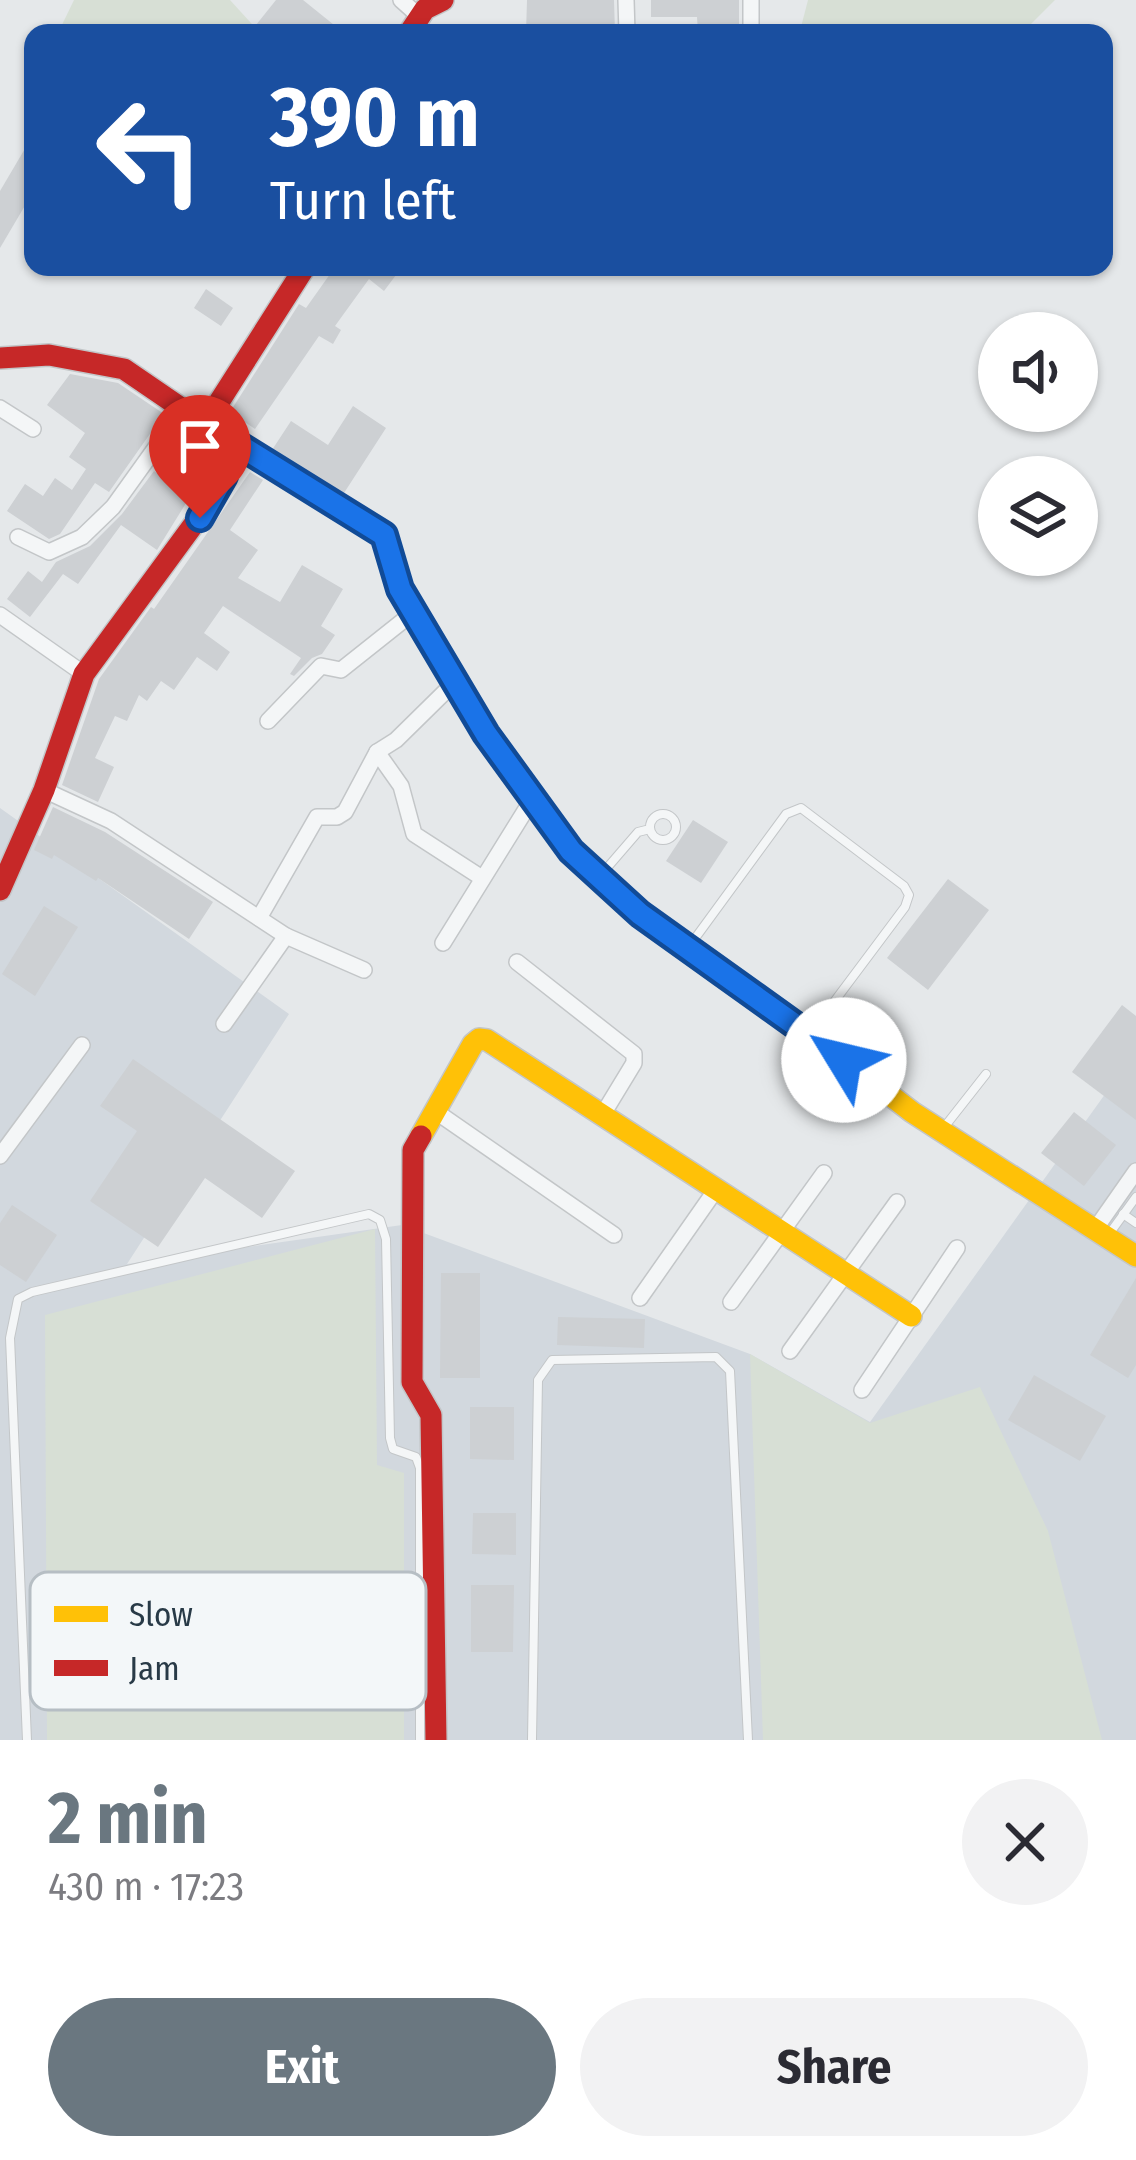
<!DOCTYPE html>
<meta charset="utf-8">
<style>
body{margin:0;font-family:"Fira Sans Condensed",sans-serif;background:#f2f2f3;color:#2b2b33;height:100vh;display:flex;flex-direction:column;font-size:45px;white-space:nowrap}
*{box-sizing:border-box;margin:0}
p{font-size:39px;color:#7c7c81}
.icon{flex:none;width:66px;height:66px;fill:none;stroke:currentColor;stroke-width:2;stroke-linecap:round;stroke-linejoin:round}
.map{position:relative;height:1740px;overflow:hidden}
.sheet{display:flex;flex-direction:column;background:#fff;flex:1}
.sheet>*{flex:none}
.top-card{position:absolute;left:24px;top:24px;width:1089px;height:252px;border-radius:24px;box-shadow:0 3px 9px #0004;background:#1a4fa0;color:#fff;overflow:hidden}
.tools{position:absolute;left:978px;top:312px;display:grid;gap:24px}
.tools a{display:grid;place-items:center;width:120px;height:120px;border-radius:50%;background:#fff;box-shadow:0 3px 9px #0004;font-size:60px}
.pin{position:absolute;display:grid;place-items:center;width:102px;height:102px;color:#fff;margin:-123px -51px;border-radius:50% 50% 50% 0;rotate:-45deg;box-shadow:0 0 12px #0007}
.pin .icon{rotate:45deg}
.me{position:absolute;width:132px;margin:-66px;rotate:306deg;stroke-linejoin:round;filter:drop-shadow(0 0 9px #0008)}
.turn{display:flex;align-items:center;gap:42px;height:252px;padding:0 48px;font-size:54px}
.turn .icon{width:156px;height:156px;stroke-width:2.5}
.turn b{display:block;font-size:84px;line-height:102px}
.round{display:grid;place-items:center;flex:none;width:126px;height:126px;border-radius:63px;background:#f2f2f3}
.headline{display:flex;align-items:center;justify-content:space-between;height:204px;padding:0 48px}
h1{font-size:72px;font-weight:700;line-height:90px;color:#6a7780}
.button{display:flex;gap:24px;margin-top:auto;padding:24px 48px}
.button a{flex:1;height:138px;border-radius:72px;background:#6a7780;color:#fff;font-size:48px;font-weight:700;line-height:138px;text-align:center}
.button a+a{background:#f2f2f3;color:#2b2b33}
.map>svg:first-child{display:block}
</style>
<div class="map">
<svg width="1136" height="1740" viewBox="0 0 1136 1740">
<rect width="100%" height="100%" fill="#e5e8ea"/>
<path fill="#d2d8de" d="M0 808 289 1014 127 1264 402 1225 750 1354 870 1422 1136 1051V1740H0Z"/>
<g fill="#d7dfd5">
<path d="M74 0H230L260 33H58Z"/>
<path d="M808 0H1055L1022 33H809L801 27Z"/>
<path d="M375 1229 377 1465 404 1473V1740H47L45 1315Z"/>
<path d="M750 1354 870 1423 980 1387 1048 1531 1102 1740H763Z"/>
</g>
<g fill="#cdd0d3">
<path d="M276 0H303L344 33H266L256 25Z"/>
<path d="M527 0H614L615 33H526Z"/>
<path d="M651 0H739V33H698L697 17H651Z"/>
<path d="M33 135V192L0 248V191Z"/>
<path d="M335 267H402L384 291 369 279 335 326 341 330 333 344 319 336 255 429 230 412 299 304 306 308Z"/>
<path d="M206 289 233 308 221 326 194 308Z"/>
<path d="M70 374 118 383 164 414 109 492 95 483 60 534 49 539 7 511 25 484 43 496 55 478 72 490 86 469 69 457 85 433 47 405Z"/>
<path d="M353 406 386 428 344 493 272 450 291 421 328 445Z"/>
<path d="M183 459 204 474 157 550 121 525 78 584 63 574 30 617 7 599 28 571 42 582 56 562 90 546 122 514 154 471 167 481Z"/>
<path d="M250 472 263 480 230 530 258 550 238 578 280 602 302 565 343 589 321 626 335 635 322 654 312 658 294 676 290 674 301 658 223 606 204 633 230 652 217 671 197 657 174 690 161 681 147 701 139 695 127 721 115 716 95 758 114 767 98 802 62 785 99 679 151 607 154 609Z"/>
<path d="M53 807 105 832 213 902 189 939 98 878 96 881 54 855 52 859 34 850Z"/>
<path d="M693 820 728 842 701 883 666 861Z"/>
<path d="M948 879 989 910 928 990 887 958Z"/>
<path d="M44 906 78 927 35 996 2 974Z"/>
<path d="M1122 1005 1136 1016V1120L1072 1072Z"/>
<path d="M133 1059 295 1171 262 1218 205 1178 158 1247 90 1201 137 1131 100 1106Z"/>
<path d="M1074 1112 1116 1145 1084 1186 1041 1153Z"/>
<path d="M12 1205 57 1235 26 1282 0 1265V1223Z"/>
<path d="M441 1273H480V1378H440Z"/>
<path d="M1136 1278V1365L1128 1378 1090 1355Z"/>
<path d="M558 1317 645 1319 644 1348 557 1345Z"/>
<path d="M1034 1375 1106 1416 1080 1461 1008 1420Z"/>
<path d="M470 1407H514V1460L470 1459Z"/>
<path d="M473 1513H516V1555L472 1554Z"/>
<path d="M471 1585H514L513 1652H471Z"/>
</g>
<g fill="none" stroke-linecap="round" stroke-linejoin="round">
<defs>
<g id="lane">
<circle cx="663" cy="827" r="13"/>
<path d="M600 876 638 832 650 829"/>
<path d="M688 948 786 814 801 808 904 886 909 895 905 907 813 1030"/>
<path d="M942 1130 986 1074"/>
<path d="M1123 1214 1136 1223"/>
<path d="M1107 1237 1136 1197"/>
<path d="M27 1740 10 1338 18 1299 32 1292 369 1214 380 1220 386 1239 390 1438 393 1449 416 1457 420 1468V1740"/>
<path d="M532 1740 538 1380 552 1360 716 1357 730 1371 748 1740"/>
</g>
<g id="street">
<path d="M401 0 420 17"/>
<path d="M626 0 627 33"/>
<path d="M751 33V0"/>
<path d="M0 408 33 429"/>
<path d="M18 537 49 552 82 537 113 507 184 408"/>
<path d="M0 615 84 674"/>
<path d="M268 721 321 666 341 670 414 612"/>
<path d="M377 752 401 786 414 834 482 878"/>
<path d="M44 790 111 821 286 936 364 970"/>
<path d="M259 918 317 817H337L345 812 377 752 396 740 455 682"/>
<path d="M443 943 533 798"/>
<path d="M517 962 634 1054V1063L603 1114"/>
<path d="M224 1024 286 936"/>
<path d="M435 1111 614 1235"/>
<path d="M0 1156 82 1045"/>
<path d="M1094 1231 1136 1171"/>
<path d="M640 1298 717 1188"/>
<path d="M731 1302 824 1173"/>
<path d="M790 1351 897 1202"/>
<path d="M862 1390 957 1248"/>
</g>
<g id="slow">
<path d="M535 801 571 851 640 914 720 975 811 1034 912 1112 1136 1256"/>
<path d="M421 1136 473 1044 479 1039 487 1040 911 1316"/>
</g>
<g id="jam">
<path d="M409 33 425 9 443 0"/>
<path d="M0 358 49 355 124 369 244 451 384 535 400 589 486 734 535 801"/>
<path d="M0 890 44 790 84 674 219 490 224 476 205 424 305 267"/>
<path d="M421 1136 413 1150 412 1382 431 1415 436 1740"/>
</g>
</defs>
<use href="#lane" stroke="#c3c6c8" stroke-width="10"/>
<use href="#street" stroke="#c3c6c8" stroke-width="18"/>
<use href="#slow" stroke="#c3c6c8" stroke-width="24"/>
<use href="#jam" stroke="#c3c6c8" stroke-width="24"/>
<use href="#lane" stroke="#f4f6f7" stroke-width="8"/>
<use href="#street" stroke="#f4f6f7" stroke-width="15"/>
<use href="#slow" stroke="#ffc107" stroke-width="21"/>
<use href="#jam" stroke="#c62828" stroke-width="21"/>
</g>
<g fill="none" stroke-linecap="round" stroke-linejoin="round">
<defs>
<path id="route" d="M200 518 224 476 205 424 384 535 400 589 486 734 571 851 640 914 844 1060"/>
</defs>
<use href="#route" stroke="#114b97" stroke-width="30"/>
<use href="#route" stroke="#1a73e8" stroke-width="21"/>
</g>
<rect x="30" y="1572" width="396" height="138" rx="18" fill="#f3f7f9" stroke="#b6bec4" stroke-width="3"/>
<rect x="54" y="1606" width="54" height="16" fill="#ffc107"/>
<rect x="54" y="1660" width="54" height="16" fill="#c62828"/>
<g font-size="33" fill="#283a47">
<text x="129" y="1626">Slow</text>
<text x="129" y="1680">Jam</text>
</g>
</svg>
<div class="tools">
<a><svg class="icon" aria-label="sound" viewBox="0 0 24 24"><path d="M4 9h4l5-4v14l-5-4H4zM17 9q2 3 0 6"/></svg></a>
<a><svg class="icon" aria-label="layers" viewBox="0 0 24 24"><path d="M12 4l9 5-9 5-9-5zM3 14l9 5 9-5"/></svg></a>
</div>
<div class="pin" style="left:200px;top:518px;background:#d93025"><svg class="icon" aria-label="arrive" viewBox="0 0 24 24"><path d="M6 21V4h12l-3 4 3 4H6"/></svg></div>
<svg class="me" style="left:844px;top:1060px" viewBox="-20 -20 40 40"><circle r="19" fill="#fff"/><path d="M0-13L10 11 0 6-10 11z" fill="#1a73e8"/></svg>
<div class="top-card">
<div class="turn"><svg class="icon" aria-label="left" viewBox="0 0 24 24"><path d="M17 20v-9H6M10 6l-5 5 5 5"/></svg><div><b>390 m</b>Turn left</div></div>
</div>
</div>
<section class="sheet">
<div class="headline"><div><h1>2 min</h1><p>430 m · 17:23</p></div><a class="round"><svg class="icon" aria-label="close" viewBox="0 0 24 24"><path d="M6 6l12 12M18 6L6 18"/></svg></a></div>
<div class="button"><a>Exit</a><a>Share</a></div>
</section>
